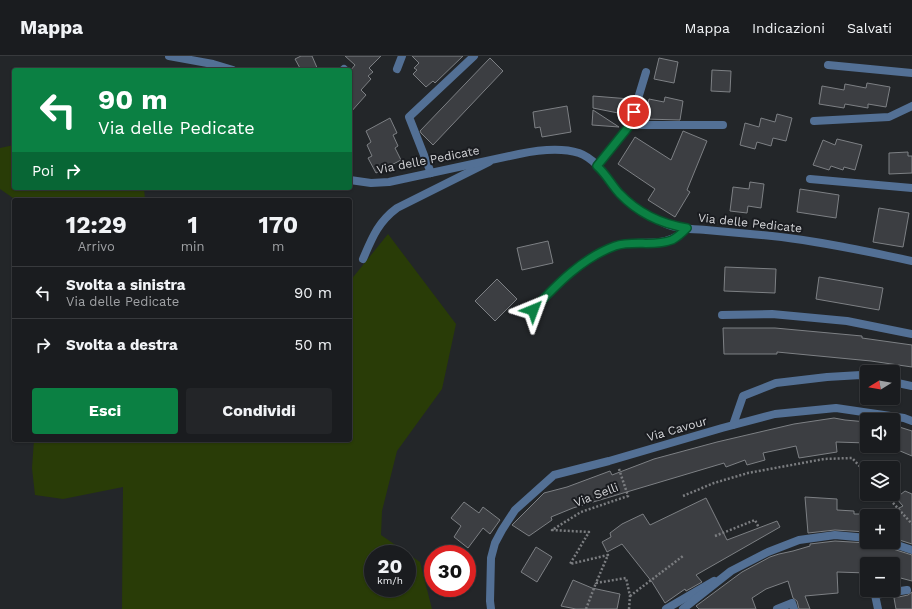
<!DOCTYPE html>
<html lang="it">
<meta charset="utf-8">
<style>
body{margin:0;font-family:"Work Sans",sans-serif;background:#232528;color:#f1f3f6;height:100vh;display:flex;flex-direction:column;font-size:15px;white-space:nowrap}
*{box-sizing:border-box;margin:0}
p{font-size:13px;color:#9fa1a4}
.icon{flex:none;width:22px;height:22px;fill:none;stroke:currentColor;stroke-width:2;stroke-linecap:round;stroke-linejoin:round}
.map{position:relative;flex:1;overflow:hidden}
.panel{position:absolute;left:12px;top:142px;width:340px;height:244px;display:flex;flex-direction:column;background:#1a1c1f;border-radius:4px;box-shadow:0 1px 3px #0004,0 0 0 1px #383a3d}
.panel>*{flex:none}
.guide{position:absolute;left:12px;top:12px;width:340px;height:122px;border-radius:4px;box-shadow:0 1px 3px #0004,0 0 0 1px #383a3d;background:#0b8043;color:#fff;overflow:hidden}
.needle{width:26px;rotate:259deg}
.fabs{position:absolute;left:860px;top:309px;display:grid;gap:8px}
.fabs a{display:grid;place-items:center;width:40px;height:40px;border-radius:4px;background:#1a1c1f;box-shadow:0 1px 3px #0004,0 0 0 1px #383a3d;font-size:20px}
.speed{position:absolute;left:364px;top:489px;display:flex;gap:8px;font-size:20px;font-weight:700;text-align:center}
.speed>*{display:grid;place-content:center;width:52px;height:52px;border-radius:50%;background:#1a1c1f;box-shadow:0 1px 3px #0004,0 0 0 1px #383a3d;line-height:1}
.speed small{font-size:10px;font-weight:400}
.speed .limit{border:6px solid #d22;background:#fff;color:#111}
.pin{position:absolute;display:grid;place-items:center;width:34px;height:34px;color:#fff;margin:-17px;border:2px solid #fff;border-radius:50%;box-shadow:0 1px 4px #0007}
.me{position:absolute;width:44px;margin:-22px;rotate:44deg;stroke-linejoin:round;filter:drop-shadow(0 0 3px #0008)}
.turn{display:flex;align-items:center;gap:14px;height:84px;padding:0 20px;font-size:18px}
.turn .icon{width:52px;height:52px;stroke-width:2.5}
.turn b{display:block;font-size:28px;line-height:34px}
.then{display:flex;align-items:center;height:38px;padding:0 20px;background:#0003;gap:8px;font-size:15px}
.eta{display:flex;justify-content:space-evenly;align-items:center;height:68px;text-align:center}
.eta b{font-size:24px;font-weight:700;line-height:28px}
.cta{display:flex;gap:8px;margin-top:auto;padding:8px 20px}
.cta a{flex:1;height:46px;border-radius:4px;background:#0b8043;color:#fff;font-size:16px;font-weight:700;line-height:46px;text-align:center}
.cta a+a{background:#232528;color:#f1f3f6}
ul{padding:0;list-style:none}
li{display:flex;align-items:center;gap:12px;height:52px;padding:0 20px;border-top:1px solid #383a3d}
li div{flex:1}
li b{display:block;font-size:15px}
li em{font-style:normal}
header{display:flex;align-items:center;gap:24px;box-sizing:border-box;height:56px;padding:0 20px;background:#1a1c1f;border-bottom:1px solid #383a3d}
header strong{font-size:19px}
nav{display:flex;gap:22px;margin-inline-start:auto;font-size:14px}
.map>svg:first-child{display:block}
</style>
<header>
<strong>Mappa</strong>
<nav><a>Mappa</a><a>Indicazioni</a><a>Salvati</a></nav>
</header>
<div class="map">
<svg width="912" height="553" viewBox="0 0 912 553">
<rect width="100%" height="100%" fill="#232629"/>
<g fill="#293c07" fill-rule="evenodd">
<path d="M14 89V132H144L145 144H16L0 133V92Z"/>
<path d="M388 178 456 268 442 333 397 395 382 455 381 479 420 506 432 553H122L123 431 63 443 35 439 32 412 34 384H350V225ZM373 498H407V532H373Z"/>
</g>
<g fill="#3c3e42" stroke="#7d8084">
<path d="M301 0H312L318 14H301L295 3Z"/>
<path d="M345 0H381L369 12 373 16 368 20 371 23 361 34 366 39 350 57V15L355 9Z"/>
<path d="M412 0H463L435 27 433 25 426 31 413 18 417 14 414 12 419 7Z"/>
<path d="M490 2 503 15 433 89 421 77 420 75Z"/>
<path d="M659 2 678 6 674 27 654 23Z"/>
<path d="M712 14 731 15 730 36 711 35Z"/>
<path d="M867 27 890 31 886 51 868 48V52L845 48 844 52 819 48 822 30 844 34 845 28 866 32Z"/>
<path d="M593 40 630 43 623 58 593 52Z"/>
<path d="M665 41 683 45 680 64 645 63 649 43 664 46Z"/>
<path d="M567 50 571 76 542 81 540 71 535 72 533 56Z"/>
<path d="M593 54 619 71 592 69Z"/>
<path d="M777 58 792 62 786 85 773 82 771 90 757 86 755 93 740 89 745 67 759 71 761 62 775 66Z"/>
<path d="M390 62 397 77 393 79 398 90 395 92 401 104 376 117 368 102 372 100 367 89 371 86 366 75Z"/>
<path d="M683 75 707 85 687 134 690 136 675 161 648 144 655 133 618 108 635 81 671 104Z"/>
<path d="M837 83 862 89 855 114 844 111 843 114 831 110 829 114 813 109 823 84 835 89Z"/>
<path d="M908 96V100H912V117L889 118V97Z"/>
<path d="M750 126 764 128 761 152 748 150 747 157 730 155 733 131 749 133Z"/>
<path d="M800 133 839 139 836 162 797 156Z"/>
<path d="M879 152 909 157 903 191 873 186Z"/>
<path d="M548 185 553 207 522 214 517 192Z"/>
<path d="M725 211 776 213 775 237 724 235Z"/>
<path d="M819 221 883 232 879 254 816 243Z"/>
<path d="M497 223 517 243 495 265 475 245Z"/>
<path d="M723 272H775L862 280V282L912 289V311L871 305 777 296V298H724Z"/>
<path d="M834 362 845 364 867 366V387L836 386 837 396 799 402 796 390 763 397 765 404 747 409 745 404 726 411 724 407 573 452 551 461 552 464 529 480 512 469 544 437 567 431 610 415 612 419 654 403 717 386 794 368Z"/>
<path d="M893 369 912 375V400L893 392Z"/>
<path d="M905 435 912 438V488L893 482V455L903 450 896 442Z"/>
<path d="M805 441 837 443V454L854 455V458H867V476L835 474 808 477Z"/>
<path d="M706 442 727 484 777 465 780 471 696 519 702 526 686 535 685 533 665 547 652 526 622 488 607 496 602 486 611 481 610 477 622 468 643 458 650 469Z"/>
<path d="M464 446 479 457 483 451 500 464 490 478 483 472 468 492 454 481 461 470 451 462Z"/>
<path d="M835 485 867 487V489L893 493 912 499V525L893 520V508H867V517L837 516 838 537 805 540 810 553H799L797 545 793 542 788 525 766 533 752 542 756 553H699L696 550 742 516 770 501 779 498 793 495 810 490V488Z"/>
<path d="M536 491 552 501 537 526 521 516Z"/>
<path d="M573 524 592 532 620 538 617 553H576L561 550Z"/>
<path d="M912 536V553H896L894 542 908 539Z"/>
</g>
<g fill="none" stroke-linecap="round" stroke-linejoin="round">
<g stroke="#7b7d80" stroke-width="2.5" stroke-dasharray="2 2" stroke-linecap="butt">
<path d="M619 413 628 440 581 456 552 474 589 476 570 508 608 499 596 527 626 522 630 540 629 553"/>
<path d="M885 438 912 468"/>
<path d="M683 440 714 427 748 417 824 403 852 402 867 418"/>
<path d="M715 480 755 464 759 472"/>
<path d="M630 540 683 500"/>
<path d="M586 553 596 527"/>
</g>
<g stroke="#537095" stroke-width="8">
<path d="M397 13 402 0"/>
<path d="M343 14 344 13"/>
<path d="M814 65 889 61 912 50"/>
<path d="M630 69 646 16"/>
<path d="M597 110 630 69H723"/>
<path d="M431 117 409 61 474 0"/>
<path d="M810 123 912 132"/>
<path d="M363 203C372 182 378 166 397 152L489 106"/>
<path d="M722 259 772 258 847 265 912 278"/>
<path d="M893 326 912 330"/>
<path d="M733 369 743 340 776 327 827 321 861 319 867 321"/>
<path d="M666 553 714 525"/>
<path d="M777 553 792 547 794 553"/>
<path d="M878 553 875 539 907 534"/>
</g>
<g stroke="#537095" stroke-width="8">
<path d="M169 0 213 8 233 14"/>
<path d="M828 9 912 17"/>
<path d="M350 124 371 127 389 126 519 98C538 94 560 91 579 97 598 104 607 123 619 137 631 150 648 161 664 167 677 173 692 173 706 174 728 176 750 178 772 180 819 185 866 195 912 205"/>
<path d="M533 254C556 229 582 202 615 190 643 181 663 196 687 172"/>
<path d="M888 486 912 494"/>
<path d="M491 553 490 545 491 502 495 487 502 474 515 454 554 419 609 405 722 372 775 358 836 352 904 362 912 365"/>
<path d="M683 553 731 515 768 496 799 484 835 479 867 482"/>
</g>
</g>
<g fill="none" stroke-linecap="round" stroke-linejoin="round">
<defs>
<path id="route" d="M533 254C556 229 582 202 615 190 633 184 655 191 672 184 678 181 682 177 687 172 661 168 637 156 619 137 611 128 606 118 597 110L630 69 634 56"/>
</defs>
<use href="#route" stroke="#07532c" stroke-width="10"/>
<use href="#route" stroke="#0b8043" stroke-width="7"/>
</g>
<g text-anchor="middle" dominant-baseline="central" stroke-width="4" stroke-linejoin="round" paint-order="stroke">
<g font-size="12" fill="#d4d5d8" stroke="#1a1c20">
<text transform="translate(428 104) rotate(-11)">Via delle Pedicate</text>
<text transform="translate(750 167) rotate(6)">Via delle Pedicate</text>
<text transform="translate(677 373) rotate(-16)">Via Cavour</text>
<text transform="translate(596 439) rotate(-21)">Via Selli</text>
</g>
</g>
</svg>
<div class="fabs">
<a><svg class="needle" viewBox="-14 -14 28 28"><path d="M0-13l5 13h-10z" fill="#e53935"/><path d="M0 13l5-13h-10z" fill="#9fa1a4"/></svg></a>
<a><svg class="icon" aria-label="sound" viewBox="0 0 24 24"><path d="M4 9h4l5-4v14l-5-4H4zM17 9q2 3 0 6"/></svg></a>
<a><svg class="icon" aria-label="layers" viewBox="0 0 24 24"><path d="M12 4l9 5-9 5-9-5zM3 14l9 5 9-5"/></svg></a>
<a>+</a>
<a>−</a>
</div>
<div class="speed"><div>20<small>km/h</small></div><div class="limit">30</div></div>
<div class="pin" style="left:634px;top:56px;background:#d93025"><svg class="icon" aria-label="arrive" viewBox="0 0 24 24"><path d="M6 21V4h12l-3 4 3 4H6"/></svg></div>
<svg class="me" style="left:533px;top:254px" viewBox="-20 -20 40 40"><path d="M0-17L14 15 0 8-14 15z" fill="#0b8043" stroke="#fff" stroke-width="4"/></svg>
<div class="guide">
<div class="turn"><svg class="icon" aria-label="left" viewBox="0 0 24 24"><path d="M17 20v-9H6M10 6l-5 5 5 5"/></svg><div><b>90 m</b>Via delle Pedicate</div></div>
<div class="then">Poi<svg class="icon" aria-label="right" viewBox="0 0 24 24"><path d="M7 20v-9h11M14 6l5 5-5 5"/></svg></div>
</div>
<section class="panel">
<div class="eta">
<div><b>12:29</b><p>Arrivo</p></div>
<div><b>1</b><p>min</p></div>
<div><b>170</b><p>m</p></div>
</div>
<ul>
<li><svg class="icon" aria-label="left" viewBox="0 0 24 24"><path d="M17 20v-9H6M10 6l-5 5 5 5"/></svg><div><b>Svolta a sinistra</b><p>Via delle Pedicate</p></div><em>90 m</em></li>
<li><svg class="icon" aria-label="right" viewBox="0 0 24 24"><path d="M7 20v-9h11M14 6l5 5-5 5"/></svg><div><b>Svolta a destra</b></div><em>50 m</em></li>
</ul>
<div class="cta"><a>Esci</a><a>Condividi</a></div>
</section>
</div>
